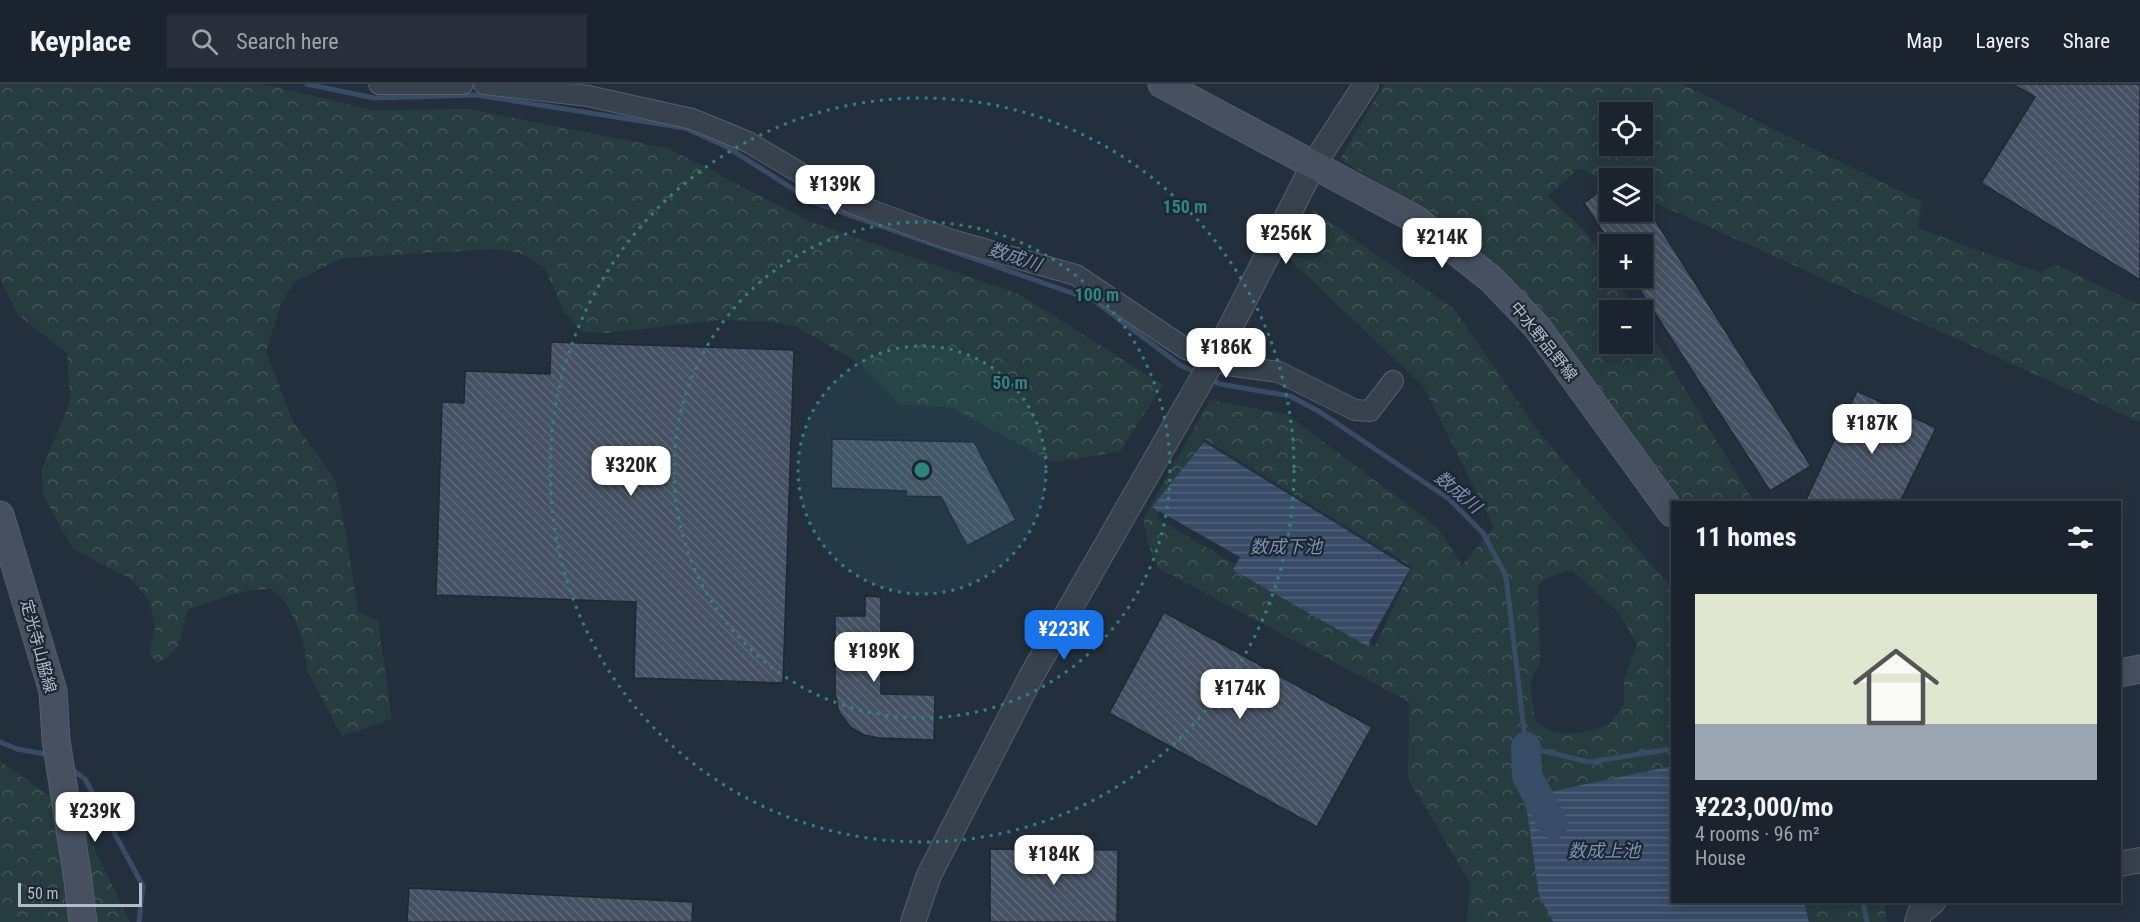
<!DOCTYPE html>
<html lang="en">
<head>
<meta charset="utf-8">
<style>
  body { margin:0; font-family:"Roboto Condensed","Noto Sans JP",sans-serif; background:#282f3a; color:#f1f3f6; height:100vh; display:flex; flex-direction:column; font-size:22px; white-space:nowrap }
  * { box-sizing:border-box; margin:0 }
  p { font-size:20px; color:#a0a4aa }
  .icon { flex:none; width:33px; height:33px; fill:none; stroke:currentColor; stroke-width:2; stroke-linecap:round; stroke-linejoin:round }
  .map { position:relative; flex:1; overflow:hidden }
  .panel { position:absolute; left:1671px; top:417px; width:450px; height:402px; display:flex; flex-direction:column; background:#1b232e; border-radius:0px; box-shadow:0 3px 15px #0003,0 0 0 2px #39404a }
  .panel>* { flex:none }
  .fabs { position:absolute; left:1599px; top:18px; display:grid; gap:12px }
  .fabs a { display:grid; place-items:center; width:54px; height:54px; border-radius:0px; background:#1b232e; box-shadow:0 3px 15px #0003,0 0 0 2px #39404a; font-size:30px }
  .scale { position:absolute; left:18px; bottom:15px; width:124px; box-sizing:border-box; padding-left:6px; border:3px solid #b4bcc9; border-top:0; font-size:16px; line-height:21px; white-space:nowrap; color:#b4bcc9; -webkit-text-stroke:4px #1d2633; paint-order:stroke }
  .price { position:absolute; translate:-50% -51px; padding:0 14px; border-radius:12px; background:#fff; color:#222; font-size:20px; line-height:39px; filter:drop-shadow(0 2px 3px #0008) }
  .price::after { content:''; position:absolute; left:50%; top:36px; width:18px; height:14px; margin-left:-9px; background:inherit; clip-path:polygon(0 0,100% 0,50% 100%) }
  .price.current { background:#1a73e8; color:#fff }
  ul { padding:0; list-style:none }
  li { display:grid; align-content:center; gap:12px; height:318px; padding:0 24px }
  li span { display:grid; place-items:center; height:186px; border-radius:0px; color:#555 }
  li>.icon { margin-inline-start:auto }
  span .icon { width:108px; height:108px; fill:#fffc; stroke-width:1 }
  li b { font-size:26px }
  h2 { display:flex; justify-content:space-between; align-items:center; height:72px; padding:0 24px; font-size:26px }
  header { display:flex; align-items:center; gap:36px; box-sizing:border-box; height:84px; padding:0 30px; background:#1b232e; border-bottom:2px solid #39404a }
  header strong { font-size:28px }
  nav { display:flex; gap:33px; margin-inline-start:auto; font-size:21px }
  .search { width:420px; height:54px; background:#282f3a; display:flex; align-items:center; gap:15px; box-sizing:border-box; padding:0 21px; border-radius:0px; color:#a0a4aa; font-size:22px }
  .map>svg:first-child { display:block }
  .forest { fill:url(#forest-crowns); fill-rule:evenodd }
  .water { fill:url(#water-rules) }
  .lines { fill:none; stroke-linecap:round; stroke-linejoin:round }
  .stream { stroke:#394c67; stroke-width:5 }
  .river { stroke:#394c67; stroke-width:30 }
  .building { fill:url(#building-back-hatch); stroke:#1f2835; stroke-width:1.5 }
  .minor-casing { stroke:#565f6c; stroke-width:22 }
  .tertiary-casing { stroke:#565f6c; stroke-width:26 }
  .secondary-casing { stroke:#565f6c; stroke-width:29 }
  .minor { stroke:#38414e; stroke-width:20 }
  .tertiary { stroke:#38414e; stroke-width:24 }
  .secondary { stroke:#465061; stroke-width:27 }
  .tertiary-bridge-casing { stroke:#565f6c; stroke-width:26; stroke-linecap:butt }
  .tertiary-bridge { stroke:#38414e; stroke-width:24 }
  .ring { fill:none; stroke:#308480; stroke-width:3; stroke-dasharray:3 6 }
  .labels { text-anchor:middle; stroke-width:4.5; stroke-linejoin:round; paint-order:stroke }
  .street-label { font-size:16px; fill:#b4bcc9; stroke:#1d2633 }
  .water-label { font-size:18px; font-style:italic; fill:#7c92b1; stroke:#1d2633 }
  .centre { fill:#308480; stroke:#1d2633; stroke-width:3 }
  .ring-label { font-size:18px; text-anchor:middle; font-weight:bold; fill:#308480; stroke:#1d2633; stroke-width:4.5; stroke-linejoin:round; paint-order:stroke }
</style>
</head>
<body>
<header>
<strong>Keyplace</strong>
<div class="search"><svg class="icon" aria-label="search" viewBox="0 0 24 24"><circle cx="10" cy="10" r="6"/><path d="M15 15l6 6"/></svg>Search here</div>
<nav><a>Map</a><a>Layers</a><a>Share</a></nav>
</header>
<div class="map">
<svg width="2140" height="838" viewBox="0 0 2140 838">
  <defs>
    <pattern id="forest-crowns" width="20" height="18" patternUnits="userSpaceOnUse" patternTransform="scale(1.5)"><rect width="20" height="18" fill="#263c3f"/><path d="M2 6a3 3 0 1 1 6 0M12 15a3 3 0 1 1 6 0" fill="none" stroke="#435659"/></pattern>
    <pattern id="water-rules" width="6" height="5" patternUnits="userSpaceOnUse" patternTransform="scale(1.5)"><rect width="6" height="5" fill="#394c67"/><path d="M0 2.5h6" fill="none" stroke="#53647b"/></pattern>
    <pattern id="building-back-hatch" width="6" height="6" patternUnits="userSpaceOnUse" patternTransform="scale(1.5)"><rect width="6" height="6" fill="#455162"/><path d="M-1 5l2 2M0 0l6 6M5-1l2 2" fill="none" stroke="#5d6877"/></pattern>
  </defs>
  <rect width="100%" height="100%" fill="#242f3e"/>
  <!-- forest -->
  <path class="forest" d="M0 0H263L371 26 469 25 670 65 808 137 1019 210 1163 301 1120 368 1052 378 952 324 900 320 862 281 797 243 769 237 720 236 607 249 582 248 564 227 544 183 522 170 497 165 342 174 294 198 281 219 266 268 293 337 335 396 346 448 358 528 378 537 392 635 342 652 307 587 304 561 295 536 281 513 271 505 245 507 188 525C181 548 183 569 157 579L149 569 155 543 149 517 132 496 73 465 43 411 42 385 70 318 67 269 17 230 0 194Z
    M1384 0H1682L1922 118 1918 144 2041 189 2055 180 2140 221V338L1643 113 1642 94H1610L1609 98 1579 84 1548 112C1568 132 1609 164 1610 194H1615L1636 226H1610V260H1642L1643 237 1754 418H1683L1535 221 1461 148 1340 75ZM1610 28H1642V62H1610Z
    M1313 126 1454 225 1539 348 1672 505V682L1526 713 1539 811 1553 838H1467L1470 799 1408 695 1409 618 1158 484 1148 460 1143 435 1210 316 1286 330 1436 442 1462 481 1494 443 1423 302 1286 172ZM1204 355 1412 483 1375 562 1156 434ZM1572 486 1620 530 1637 561 1624 596V621L1609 641C1580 649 1562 657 1535 637L1530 599 1540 577 1538 501 1549 493Z
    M0 677 79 733 130 838H0Z
    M1804 818H1884L1887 838H1809Z"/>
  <!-- water -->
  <path class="water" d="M1204 358 1410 485 1367 562 1233 486 1240 473 1152 423Z
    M1672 682V818H1804L1809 838H1553L1539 811 1525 713Z"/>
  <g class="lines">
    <!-- stream -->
    <path class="stream" d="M307 0 374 14 477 11 685 44 727 63 815 119 1095 217 1180 281 1198 289
      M1209 295 1220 300 1290 312 1320 328 1449 415 1483 449 1506 492 1526 663 1589 678 1672 665
      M0 658 17 665 51 671
      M71 685 85 695 143 802 139 838
      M1863 818 1867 838"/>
    <!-- river -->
    <path class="river" d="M1526 663 1527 692 1553 740"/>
  </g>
  <!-- building -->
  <path class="building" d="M2013 0H2140V196L1981 99 2035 13Z
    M1610 100V128H1650L1811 382 1770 407 1632 194H1642V160H1611L1584 119Z
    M551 258 794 266 783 599 634 594 636 518 436 511 442 318 464 319 465 287 550 290Z
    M1857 307 1936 344 1900 418H1805Z
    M832 355 974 358 1016 436 967 462 941 413 906 412V407L831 404Z
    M865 512 881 513V610L935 611 934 656 879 654 864 651 850 643 839 628 835 609V532H865Z
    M1164 528 1372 643 1317 743 1109 629Z
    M990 765 1118 766 1117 838H990Z
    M409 804 693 818 692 838H407Z"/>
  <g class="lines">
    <defs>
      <path id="minor" d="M379 0H463
        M484 0 588 12 692 35 748 58 849 118 949 155 1076 191 1186 265 1227 281 1279 288 1355 326 1370 327 1393 297"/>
      <path id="tertiary" d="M1221 262 1314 80 1366 0
        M2120 780 2140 776
        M913 838 929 791 1033 589 1195 307
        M1917 838 1920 829 1933 818"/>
      <path id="secondary" d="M1162 0 1415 135 1491 195 1537 243 1672 429
        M0 431 53 607 56 656 77 789 83 838
        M2120 589 2140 585"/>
    </defs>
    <!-- minor casing -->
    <use href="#minor" class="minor-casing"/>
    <!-- tertiary casing -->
    <use href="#tertiary" class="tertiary-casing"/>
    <!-- secondary casing -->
    <use href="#secondary" class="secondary-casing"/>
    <!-- minor -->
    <use href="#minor" class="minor"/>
    <!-- tertiary -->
    <use href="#tertiary" class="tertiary"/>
    <!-- secondary -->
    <use href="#secondary" class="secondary"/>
    <defs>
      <path id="tertiary-bridge" d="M1195 307 1221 262"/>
    </defs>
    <!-- tertiary-bridge casing -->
    <use href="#tertiary-bridge" class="tertiary-bridge-casing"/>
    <!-- tertiary-bridge -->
    <use href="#tertiary-bridge" class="tertiary-bridge"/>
  </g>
  <!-- distance rings -->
  <circle cx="922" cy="386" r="124" fill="#308480" fill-opacity=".12"/>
  <g class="ring">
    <circle cx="922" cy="386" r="124"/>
    <circle cx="922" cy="386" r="248"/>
    <circle cx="922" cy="386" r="372"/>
  </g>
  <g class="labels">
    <!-- street labels -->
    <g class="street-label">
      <text transform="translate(1544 257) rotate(51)" y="6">中水野品野線</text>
      <text transform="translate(39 562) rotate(75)" y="6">定光寺山脇線</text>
    </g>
    <!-- water labels -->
    <g class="water-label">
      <text transform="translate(1015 173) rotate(19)" y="6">数成川</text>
      <text transform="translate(1458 408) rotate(40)" y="6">数成川</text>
      <text x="1286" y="469">数成下池</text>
      <text x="1604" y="773">数成上池</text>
    </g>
  </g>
  <circle cx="922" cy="386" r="9" class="centre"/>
  <g class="ring-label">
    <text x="1185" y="129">150 m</text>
    <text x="1097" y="217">100 m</text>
    <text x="1010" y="305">50 m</text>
  </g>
</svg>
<div class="fabs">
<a><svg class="icon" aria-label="locate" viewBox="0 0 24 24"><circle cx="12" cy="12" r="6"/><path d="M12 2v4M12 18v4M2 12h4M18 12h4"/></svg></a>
<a><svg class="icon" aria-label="layers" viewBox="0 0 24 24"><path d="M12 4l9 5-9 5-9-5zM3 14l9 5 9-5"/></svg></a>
<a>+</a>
<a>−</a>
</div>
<div class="scale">50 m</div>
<b class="price" style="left:835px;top:132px">¥139K</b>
<b class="price" style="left:1286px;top:181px">¥256K</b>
<b class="price" style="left:1442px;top:185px">¥214K</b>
<b class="price" style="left:1226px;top:295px">¥186K</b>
<b class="price" style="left:1872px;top:371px">¥187K</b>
<b class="price" style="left:631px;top:413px">¥320K</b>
<b class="price current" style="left:1064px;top:577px">¥223K</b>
<b class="price" style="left:874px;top:599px">¥189K</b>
<b class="price" style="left:1240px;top:636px">¥174K</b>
<b class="price" style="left:95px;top:759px">¥239K</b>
<b class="price" style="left:1054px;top:802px">¥184K</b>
<section class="panel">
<h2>11 homes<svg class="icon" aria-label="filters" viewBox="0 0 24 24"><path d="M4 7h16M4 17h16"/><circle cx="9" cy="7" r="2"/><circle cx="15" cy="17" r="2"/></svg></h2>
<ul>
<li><span style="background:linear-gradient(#dfe7d0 70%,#9aa5b1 0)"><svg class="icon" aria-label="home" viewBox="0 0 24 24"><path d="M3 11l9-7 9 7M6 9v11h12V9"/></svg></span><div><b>¥223,000/mo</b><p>4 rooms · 96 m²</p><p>House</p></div></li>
</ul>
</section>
</div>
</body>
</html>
